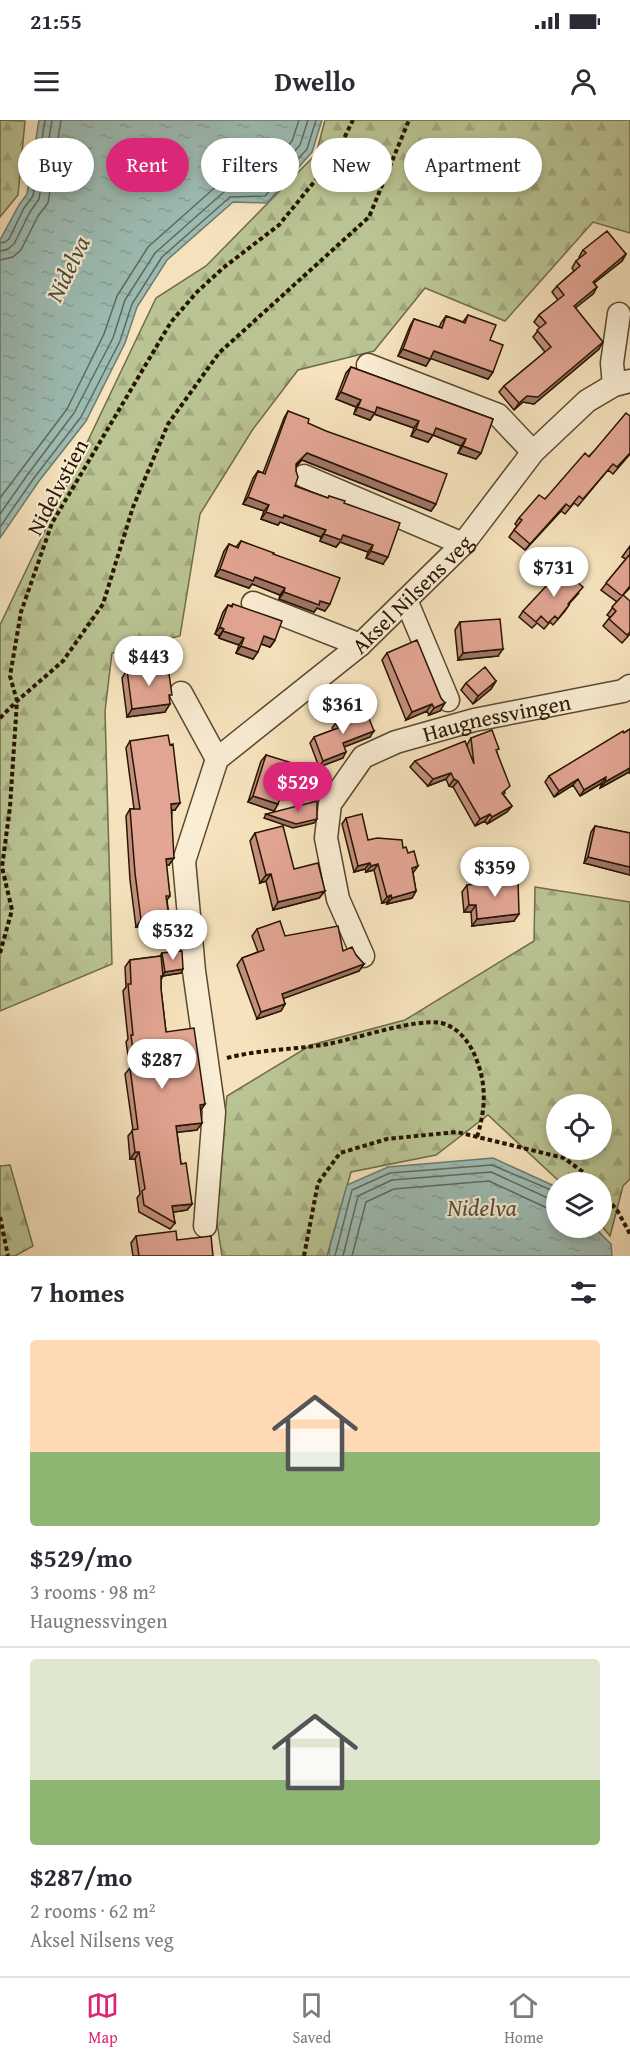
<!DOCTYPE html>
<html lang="en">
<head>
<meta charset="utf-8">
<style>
  body { margin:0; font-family:"Gentium Book Plus",serif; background:#f7f7f7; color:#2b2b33; height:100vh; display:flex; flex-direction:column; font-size:22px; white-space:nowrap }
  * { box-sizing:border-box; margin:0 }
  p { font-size:20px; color:#7c7c81 }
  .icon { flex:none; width:33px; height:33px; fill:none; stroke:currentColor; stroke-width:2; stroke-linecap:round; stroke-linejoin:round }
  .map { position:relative; height:1136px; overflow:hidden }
  .sheet { display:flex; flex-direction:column; background:#fff; flex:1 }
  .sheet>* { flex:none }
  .guide { position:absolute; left:18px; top:18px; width:594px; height:54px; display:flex; gap:12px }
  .controls { position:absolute; left:546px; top:974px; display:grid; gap:12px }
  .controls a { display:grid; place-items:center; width:66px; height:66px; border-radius:50%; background:#fff; box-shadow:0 3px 9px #0003; font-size:30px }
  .price { position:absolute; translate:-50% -51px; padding:0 14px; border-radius:21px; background:#fff; color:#222; font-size:20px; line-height:39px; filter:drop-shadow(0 2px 3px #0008) }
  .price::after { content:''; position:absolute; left:50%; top:36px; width:18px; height:14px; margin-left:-9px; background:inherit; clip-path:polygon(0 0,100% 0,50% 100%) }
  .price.current { background:#db2777; color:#fff }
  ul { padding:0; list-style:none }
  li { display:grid; align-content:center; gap:12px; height:318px; padding:0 30px }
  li+li { border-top:2px solid #e1e1e2 }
  li span { display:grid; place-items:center; height:186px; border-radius:6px; color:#555 }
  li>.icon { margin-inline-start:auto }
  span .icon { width:108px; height:108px; fill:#fffc; stroke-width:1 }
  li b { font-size:26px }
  h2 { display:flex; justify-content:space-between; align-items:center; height:72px; padding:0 30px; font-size:26px }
  .pill { padding:0 21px; border-radius:27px; background:#fff; box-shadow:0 3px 9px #0003; font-size:21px; line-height:54px }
  .pill.current { background:#db2777; color:#fff }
  .status { display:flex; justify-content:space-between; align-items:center; height:42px; padding:0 30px; background:#fff; direction:ltr }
  .status svg { height:16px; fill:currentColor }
  header { display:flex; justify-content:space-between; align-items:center; height:78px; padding:0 30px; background:#fff; font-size:27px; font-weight:700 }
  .tab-bar { display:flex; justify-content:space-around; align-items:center; height:84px; border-top:2px solid #e1e1e2; background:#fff; font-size:16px; color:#7c7c81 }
  .tab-bar a { display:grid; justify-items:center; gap:3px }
  .tab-bar .current { color:#db2777 }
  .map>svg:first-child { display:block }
  .forest { fill:url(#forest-firs); stroke:#706c4a; stroke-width:1.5; fill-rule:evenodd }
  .water { fill:url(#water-ripples); stroke:#6e7a6d; stroke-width:1.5 }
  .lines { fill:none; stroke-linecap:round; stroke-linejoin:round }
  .shore { stroke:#62695a; stroke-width:1.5 }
  .minor-casing { stroke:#5b482f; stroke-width:25 }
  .path { stroke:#271500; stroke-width:4; stroke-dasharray:4.5 3; stroke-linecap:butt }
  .minor { stroke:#f9edd4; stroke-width:22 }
  .wall { fill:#c38f7f; stroke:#271500; stroke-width:1.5 }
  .shaded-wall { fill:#9f7468; stroke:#271500; stroke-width:1.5 }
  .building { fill:#e3a694; stroke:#271500; stroke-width:1.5 }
  .labels { text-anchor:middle; stroke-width:4.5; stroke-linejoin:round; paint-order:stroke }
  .street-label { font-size:22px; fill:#271500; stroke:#f9edd4 }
  .water-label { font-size:24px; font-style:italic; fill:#50503f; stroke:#f9edd4 }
</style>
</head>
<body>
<div class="status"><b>21:55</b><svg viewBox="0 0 49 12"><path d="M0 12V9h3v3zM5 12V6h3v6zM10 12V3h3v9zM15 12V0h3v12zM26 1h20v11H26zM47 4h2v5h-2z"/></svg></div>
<header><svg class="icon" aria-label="menu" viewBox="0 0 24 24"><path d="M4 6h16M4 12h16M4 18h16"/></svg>Dwello<svg class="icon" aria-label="person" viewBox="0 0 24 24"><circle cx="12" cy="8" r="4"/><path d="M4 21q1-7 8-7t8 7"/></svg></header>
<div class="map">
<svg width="630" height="1136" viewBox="0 0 630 1136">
  <defs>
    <pattern id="forest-firs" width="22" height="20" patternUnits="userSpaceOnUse" patternTransform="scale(1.5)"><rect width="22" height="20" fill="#bac493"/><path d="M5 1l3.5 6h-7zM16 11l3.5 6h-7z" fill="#a0a87d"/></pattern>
    <pattern id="water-ripples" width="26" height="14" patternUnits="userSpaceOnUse" patternTransform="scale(1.5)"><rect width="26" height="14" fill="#9dbdb5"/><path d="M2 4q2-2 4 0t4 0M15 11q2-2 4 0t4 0" fill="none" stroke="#87a29a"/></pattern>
  </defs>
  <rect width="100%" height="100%" fill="#f6e3bd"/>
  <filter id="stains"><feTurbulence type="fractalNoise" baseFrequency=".00333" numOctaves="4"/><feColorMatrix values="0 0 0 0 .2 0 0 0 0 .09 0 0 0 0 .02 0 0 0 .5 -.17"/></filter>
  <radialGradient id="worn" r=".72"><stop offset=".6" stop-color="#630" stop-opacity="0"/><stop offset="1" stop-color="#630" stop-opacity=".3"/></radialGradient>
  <!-- forest -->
  <path class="forest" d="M0 0 25 1 18 75 0 97Z
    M325 0H630V113L593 102 505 201 425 168 374 231 298 250 253 309 200 394 180 516 112 533 105 591 112 844 0 891V505L156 178 206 146 316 34Z
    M535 767 630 782V1059L623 1066 610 1116 602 1106V1062H560L488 995 436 1035 351 1052 327 1136H222L214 1083 227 976 311 925 405 900 534 821ZM556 984H602V1029H556Z
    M10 1045 33 1126 15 1136H0V1046Z"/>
  <!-- water -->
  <path class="water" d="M39 0H322L312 32 267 83 233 82 167 140 137 187 125 223 86 301 39 361 0 418V120L19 85 27 74Z
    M493 1038 552 1065 556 1069V1107H594L611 1124 612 1136H329L330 1126 347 1065 388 1047Z"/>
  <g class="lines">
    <!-- shore -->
    <path class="shore" d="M0 123 5 122 9 119 24 88 33 76 45 0
      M0 131 8 129 14 124 30 92 39 79 52 0
      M0 140 13 137 21 130 38 96 48 83 61 0
      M0 378 67 289 104 214 117 176 148 127 220 63 231 59H258L292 21 299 0
      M0 394 28 354 74 293 113 218 125 180 155 133 225 71 232 68H261L300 25 308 0
      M0 407 34 358 81 297 120 221 132 184 162 137 230 77 265 76 307 29 316 0
      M335 1136 352 1070 390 1053 492 1045 556 1072
      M343 1136 358 1076 392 1060 491 1052 550 1079 556 1080
      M352 1136 366 1082 394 1069 489 1061 547 1088 556 1089"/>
    <defs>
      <g id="minor">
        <path d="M368 245 498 295 533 332"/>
        <path d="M614 265 612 243 619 194"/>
        <path d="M304 356 463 424"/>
        <path d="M406 480 448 580"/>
        <path d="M253 483 360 525"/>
        <path d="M181 573 217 639"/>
        <path id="s1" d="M363 836 338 779 326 718 330 684 363 637 396 622 474 600 623 571 630 566"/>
        <path id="s2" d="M205 1106 214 992 194 851 184 741 217 639 360 525 463 424 533 332 587 281 614 265 630 261"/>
      </g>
    </defs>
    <!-- minor casing -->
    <use href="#minor" class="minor-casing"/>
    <!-- path -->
    <path class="path" d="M0 598 17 581 63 541 103 484 133 387 168 304 219 233 369 97 409 0
      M0 833 12 790 2 747 10 687 17 581 10 556 21 492 52 403 171 202 197 172 223 148 279 105 336 35 353 0
      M227 938C261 929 294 930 328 924 355 919 416 898 441 903 459 907 471 924 477 941 487 967 485 991 477 1017
      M602 1073 617 1090 630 1114
      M0 1097 8 1136
      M304 1136 318 1063 340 1033 387 1019 457 1012 564 1038 583 1052 592 1062"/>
    <!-- minor -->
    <use href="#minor" class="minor"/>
  </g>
  <!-- wall -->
  <path class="wall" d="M583 130 626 134 622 141 594 163 597 167 593 174 575 188 599 229 534 284 523 282 514 290 499 272 504 266 545 232 533 217 540 208 534 202 539 195 558 180 552 172 557 166 574 151 572 148 576 141 580 138 579 137Z
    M468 195 490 220 493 252 488 259 431 238 426 246 398 236 410 206 414 199 439 208 441 203 446 196 463 202Z
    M351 247 493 299 481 333 476 339 458 333 461 326 433 315 428 322 411 316 414 308 374 294 370 300 354 294 356 287 336 279 346 253Z
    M288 291 436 384 431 391 302 340 296 347 295 366 328 378 329 376 344 383 383 444 366 438 368 432 340 422 336 427 320 421 321 417 280 402 278 405 261 399 264 391 243 384 253 358 258 351 263 353 284 298Z
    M630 296V334L613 354 608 350 578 386 574 383 565 394 561 391 525 430 509 417 517 406 515 404 519 398 545 379Z
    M241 421 273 434 325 491 317 488 314 492 279 479 280 475 252 464 249 468 215 456 224 431 229 424 236 427Z
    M630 426V468L623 475 630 514 622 523 603 506 610 497 607 495 617 482 601 470 626 439 622 437Z
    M578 474 568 485H569L565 491 553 505 550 502 544 509 537 503 532 508 519 497 523 491Z
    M233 484 275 520 270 527 261 524 253 539 236 533 239 525 219 518V516L215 514 223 492 228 485 231 486Z
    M460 502 498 536 458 540 455 510Z
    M387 533 440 591 429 595 427 591 406 600 382 540Z
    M127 550 170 578 165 592 127 597 122 558Z
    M496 561 491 569 473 584 461 570 466 563Z
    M336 603 370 617 344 627 343 638 319 647 310 623 314 617 333 610 332 608Z
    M630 609V654L629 652 600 668 602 663 580 676 573 665 554 677 545 662 549 656Z
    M471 618 497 632 505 673 503 674 512 686 507 692 487 704 485 701 475 706 453 667 449 666 446 659 428 666 410 647 415 641 467 627V625Z
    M130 621 175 690H172L169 745H166L170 776 167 780 169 797 164 804 136 807 130 760 126 696 130 689H134L126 628Z
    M266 635 278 684 274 691 248 682 261 641Z
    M346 698 368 720 403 728 413 753 416 771 412 778 387 784V782L382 783 374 750 366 752 365 749 354 752 342 704Z
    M595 706 630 713V755L584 743 591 712Z
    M255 713 294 749 325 771 319 778 273 790 266 761 260 763 250 721Z
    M475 762 514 801 472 806 471 792H464L462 772 467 765 473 764Z
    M257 809 343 831 356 835 364 844 359 851 283 878 285 884 281 891 257 899 237 845 242 838 258 832 252 816Z
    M162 833 181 853 163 856 161 860V869L166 912 205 984 200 991 197 1010 177 1012 181 1044 192 1084 187 1090 173 1092 175 1103 170 1109 139 1092 137 1078 140 1074 135 1039H130L128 1016 133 1010 125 954 130 948 126 922 128 919 123 871 126 867 125 847 130 840 160 836Z
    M136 1116 177 1120 213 1136H133L131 1123Z"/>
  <!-- shaded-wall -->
  <path class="shaded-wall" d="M626 134 622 141 588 168 593 162Z
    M597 167 593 174 569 193 574 186Z
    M603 222 599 229 534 284 523 282 514 290 519 283 527 276Z
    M403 229 430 239 426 246 398 236Z
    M434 231 493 252 488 259 429 238Z
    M341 272 361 280 356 287 336 279Z
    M358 287H377L419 301 414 308 374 294 370 300 354 294Z
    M436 308 466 319 461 326 433 315 428 322 411 316 416 309Z
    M463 326 481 333 476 339 458 333Z
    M307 333 436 384 431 391 302 340 291 351 296 344Z
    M248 377 269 385 264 391 243 384Z
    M566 384 561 391 525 430 530 424Z
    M266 392 284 395 326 410 321 417 280 402 278 405 261 399Z
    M324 414 343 415 373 425 368 432 340 422 336 427 320 421Z
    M371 431 388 437 383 444 366 438Z
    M220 449 255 457 285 468 280 475 252 464 249 468 215 456Z
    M284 472 320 481 330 484 325 491 317 488 314 492 279 479Z
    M220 507 224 509 219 516 215 514Z
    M223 511 244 518 239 525 219 518Z
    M264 516 275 520 270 527 259 523Z
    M241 526 258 532 253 539 236 533Z
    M503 529 498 536 458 540 463 533Z
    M496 561 491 569 473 584 478 576Z
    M445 583 440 591 429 595 434 588Z
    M170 584 165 592 127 597 132 589Z
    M432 584 427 591 406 600 412 592Z
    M374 611 370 617 339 629 343 623Z
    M346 632 343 638 319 647 323 641Z
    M630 648 629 652 600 668 605 662Z
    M451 653 446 659 428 666 433 659Z
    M606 657 602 663 580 676 584 670Z
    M454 659 458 661 453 667 449 666Z
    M578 659 573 665 554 677 559 671Z
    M253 676 278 684 274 691 248 682Z
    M180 683 175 690H166L171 684Z
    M512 686 507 692 487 704 492 697Z
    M266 694 317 699 314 703 293 708 264 698Z
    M490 694 485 701 475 706 480 699Z
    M588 737 630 747V755L584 743Z
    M174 738 169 745 161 746 166 739Z
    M370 743 365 749 354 752 358 746Z
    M378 744 374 750 366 752 371 746Z
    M418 746 413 753 407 754 412 748Z
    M271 754 266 761 260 763 266 755Z
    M325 771 319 778 273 790 278 782Z
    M416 771 412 778 387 784 392 778Z
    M391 775 387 782 382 783 387 777Z
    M469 785H476L471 792H464Z
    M519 794 514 801 472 806 477 799Z
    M169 797 164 804 136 807 141 800Z
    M364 844 359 851 277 881 282 874Z
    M183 849 181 853 162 856 165 852Z
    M285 884 281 891 257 899 261 892Z
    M205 984 200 991V985Z
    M202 1003 197 1010 171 1013 176 1006Z
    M135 1032H139L135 1039H130Z
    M192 1084 187 1090 168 1093 172 1086Z"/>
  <!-- building -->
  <path class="building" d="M607 111 626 134 593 162 597 167 574 186 603 222 538 277 527 276 519 283 504 266 551 227 537 210 546 203 539 195 564 175 557 166 580 146 576 141 586 133 583 130Z
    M468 195 496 205 490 220 503 225 493 252 434 231 430 239 403 229 414 199 442 208 446 196 465 203Z
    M351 247 493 299 481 333 463 326 466 319 436 308 433 315 416 309 419 301 377 287 375 293 358 287 361 280 341 272Z
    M288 291 309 299 308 303 326 311 447 354 436 384 307 333 296 344V351L298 357 295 366 328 378 329 376 345 381 344 383 400 403 388 437 371 431 373 425 343 415 341 420 324 414 326 410 284 395 283 398 266 392 269 385 248 377 258 351 265 354Z
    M626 293 630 296V333L617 347 613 344 583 379 579 376 570 387 566 384 530 424 514 410 522 400 519 398 539 375 545 379 585 333 589 337Z
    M241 421 274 433 273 434 340 458 330 484 320 481 319 485 284 472 285 468 255 457 253 461 220 449 229 424 238 428Z
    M630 434V466L622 476 606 463Z
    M562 449 583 467 568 484 569 485 558 499 555 496 548 503 541 496 536 502 523 491Z
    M623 475 630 481V512L627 515 609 499 616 491 612 487Z
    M233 484 282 501 275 520 264 516 258 532 241 526 244 518 223 511 224 509 220 507 228 485 232 487Z
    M500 499 503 529 463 533 460 502Z
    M417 520 441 578 445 583 434 588 432 584 412 592 387 533Z
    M165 545 166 554H169L172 575H169L170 584 132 589 127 550Z
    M485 547 496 561 478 576 466 563Z
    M366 591 374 611 343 623 346 632 323 641 314 617 338 608 336 603Z
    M630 609V648L605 662 606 657 584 670 578 659 559 671 549 656 623 611 624 613Z
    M492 610 499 629 496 630 510 666 502 673 512 686 492 697 490 694 480 699 458 661 454 659 451 653 433 659 415 641 465 621 474 644 471 618Z
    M168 615 170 625 173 624 180 683 171 684 174 738 166 739 170 776H166L169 797 141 800 135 753 130 689H140L130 621Z
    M266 635 292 643 278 684 253 676Z
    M317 681V699L296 704 266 694Z
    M362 694 368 720 377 718 402 720 403 728 406 727 408 733 414 731 418 746 412 748 416 771 392 778 391 775 387 777 378 744 371 746 370 743 358 746 346 698Z
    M283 706 294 749 318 743 325 771 278 782 271 754 266 755 255 713Z
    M595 706 630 713V747L588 737Z
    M518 759 519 794 477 799 476 785H469L467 765 475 764V762Z
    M280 801 285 816 338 806 343 831 352 827 356 835 364 844 282 874 285 884 261 892 242 838 264 830 257 809Z
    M182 831 183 849 165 852 162 833Z
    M161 836 163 856H161V869L166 912 194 908 205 984 200 985 202 1003 176 1006 181 1044 186 1043 192 1084 172 1086 175 1103 144 1085 142 1071 145 1069 139 1032H135L132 1010 138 1009 130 948 135 947 131 915H133L128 864H131L130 840Z
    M176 1111 177 1120 211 1116 213 1136H139L136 1116Z"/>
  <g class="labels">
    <!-- street labels -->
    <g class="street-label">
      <text transform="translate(57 367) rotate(-62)" y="8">Nidelvstien</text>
      <text dy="8" stroke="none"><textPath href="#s2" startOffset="730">Aksel Nilsens veg</textPath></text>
      <text dy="8" stroke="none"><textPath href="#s1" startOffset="356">Haugnessvingen</textPath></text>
    </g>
    <!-- water labels -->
    <g class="water-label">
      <text transform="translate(68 149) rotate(-64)" y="8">Nidelva</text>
      <text x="482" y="1096">Nidelva</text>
    </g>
  </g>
  <rect width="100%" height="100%" filter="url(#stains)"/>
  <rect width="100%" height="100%" fill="url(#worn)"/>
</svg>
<div class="controls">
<a><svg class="icon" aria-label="locate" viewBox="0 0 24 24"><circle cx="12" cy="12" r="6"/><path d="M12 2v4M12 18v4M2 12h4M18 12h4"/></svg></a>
<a><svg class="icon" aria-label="layers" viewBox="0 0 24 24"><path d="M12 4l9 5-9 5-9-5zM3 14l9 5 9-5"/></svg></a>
</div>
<b class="price" style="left:554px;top:478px">$731</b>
<b class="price" style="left:149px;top:567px">$443</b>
<b class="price" style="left:343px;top:615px">$361</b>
<b class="price current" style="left:298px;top:693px">$529</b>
<b class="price" style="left:495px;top:778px">$359</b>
<b class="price" style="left:173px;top:841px">$532</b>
<b class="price" style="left:162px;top:970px">$287</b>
<div class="guide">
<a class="pill">Buy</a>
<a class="pill current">Rent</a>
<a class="pill">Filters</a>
<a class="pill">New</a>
<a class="pill">Apartment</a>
</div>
</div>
<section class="sheet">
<h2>7 homes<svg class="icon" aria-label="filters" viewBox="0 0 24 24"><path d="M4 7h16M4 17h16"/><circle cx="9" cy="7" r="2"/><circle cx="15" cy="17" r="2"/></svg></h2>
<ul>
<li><span style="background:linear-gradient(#ffd9b3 60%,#8fb573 0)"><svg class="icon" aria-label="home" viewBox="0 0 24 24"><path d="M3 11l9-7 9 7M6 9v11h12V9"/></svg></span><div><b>$529/mo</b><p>3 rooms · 98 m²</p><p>Haugnessvingen</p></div></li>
<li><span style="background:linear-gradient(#dfe7d0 65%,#8fb573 0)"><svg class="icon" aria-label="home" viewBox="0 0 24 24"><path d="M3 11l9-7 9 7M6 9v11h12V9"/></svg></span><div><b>$287/mo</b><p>2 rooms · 62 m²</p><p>Aksel Nilsens veg</p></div></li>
</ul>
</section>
<nav class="tab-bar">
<a class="current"><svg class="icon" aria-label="map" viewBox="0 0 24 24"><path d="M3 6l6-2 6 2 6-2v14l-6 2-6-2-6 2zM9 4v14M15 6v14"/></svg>Map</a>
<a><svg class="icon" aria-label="saved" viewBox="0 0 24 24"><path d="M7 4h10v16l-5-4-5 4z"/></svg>Saved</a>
<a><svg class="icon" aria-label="home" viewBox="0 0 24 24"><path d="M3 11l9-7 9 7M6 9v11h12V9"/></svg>Home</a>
</nav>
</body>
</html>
